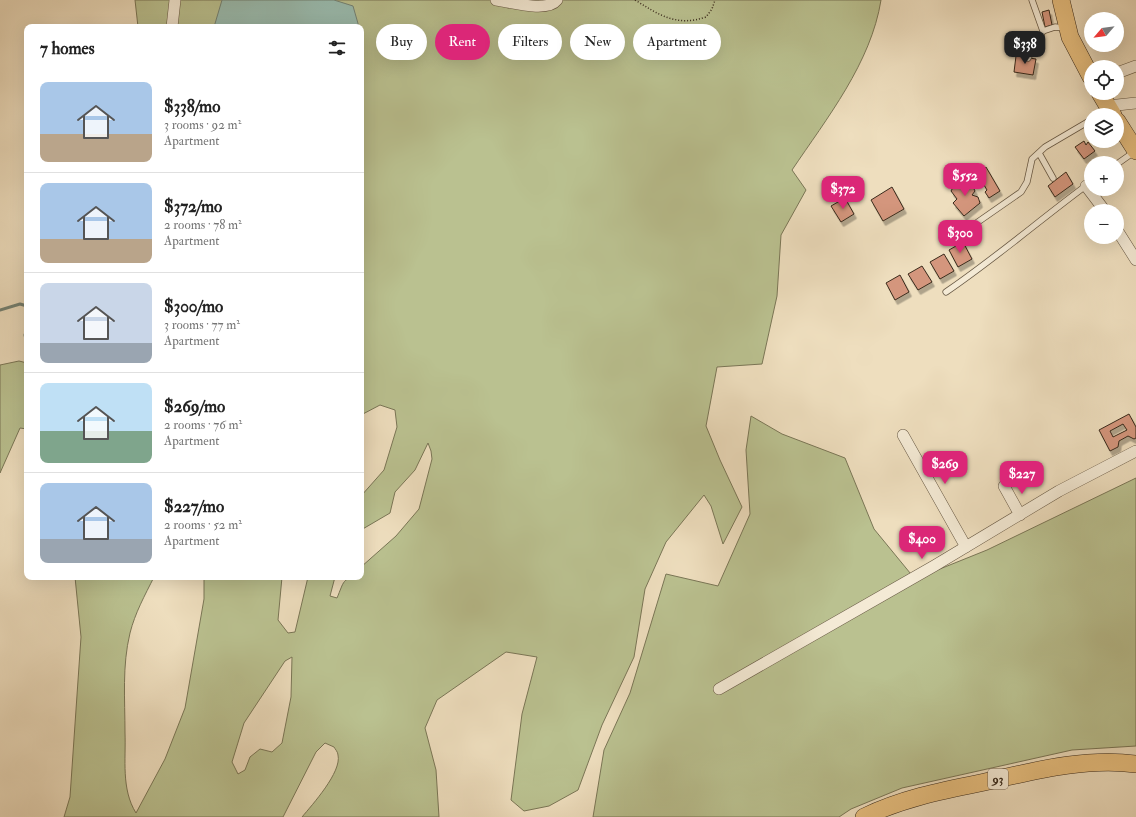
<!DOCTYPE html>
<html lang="en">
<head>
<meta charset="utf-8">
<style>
  body { margin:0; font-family:"IM FELL Double Pica",serif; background:#f6f6f6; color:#222; height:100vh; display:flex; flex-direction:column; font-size:15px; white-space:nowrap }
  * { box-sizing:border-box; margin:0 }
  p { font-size:13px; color:#767676 }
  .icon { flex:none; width:22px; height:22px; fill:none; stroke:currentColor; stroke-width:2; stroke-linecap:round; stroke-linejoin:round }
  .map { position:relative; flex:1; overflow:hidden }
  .side { position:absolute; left:24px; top:24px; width:340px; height:556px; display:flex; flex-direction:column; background:#fff; border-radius:8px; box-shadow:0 4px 16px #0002 }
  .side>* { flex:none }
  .top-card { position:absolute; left:376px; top:24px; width:380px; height:36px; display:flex; gap:8px }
  .needle { width:26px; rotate:242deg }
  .fabs { position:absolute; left:1084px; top:12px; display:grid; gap:8px }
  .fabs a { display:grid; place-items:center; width:40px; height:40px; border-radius:50%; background:#fff; box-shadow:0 4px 16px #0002; font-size:20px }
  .price { position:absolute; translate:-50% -34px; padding:0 9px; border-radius:8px; background:#db2777; color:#fff; font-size:13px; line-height:26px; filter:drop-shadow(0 1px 2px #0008) }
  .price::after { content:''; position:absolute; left:50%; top:24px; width:12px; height:9px; margin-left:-6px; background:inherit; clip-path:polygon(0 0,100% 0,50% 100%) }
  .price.on { background:#222; color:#fff }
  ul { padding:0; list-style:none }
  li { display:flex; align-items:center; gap:12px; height:100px; padding:0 16px }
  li+li { border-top:1px solid #e0e0e0 }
  li span { display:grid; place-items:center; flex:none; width:112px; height:80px; border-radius:8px; color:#555 }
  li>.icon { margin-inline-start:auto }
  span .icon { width:48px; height:48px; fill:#fffc; stroke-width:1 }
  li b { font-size:17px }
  h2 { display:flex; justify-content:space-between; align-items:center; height:48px; padding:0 16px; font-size:17px }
  .chip { padding:0 14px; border-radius:18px; background:#fff; box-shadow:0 4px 16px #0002; font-size:14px; line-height:36px }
  .chip.on { background:#db2777; color:#fff }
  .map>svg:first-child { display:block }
  .green { fill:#bac190; stroke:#7a7656; fill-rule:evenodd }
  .water { fill:#99bcb0; stroke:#738275 }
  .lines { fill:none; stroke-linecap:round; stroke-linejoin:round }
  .stream { stroke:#738275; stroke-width:3 }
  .building { fill:#d4967d; stroke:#3a2b1c; fill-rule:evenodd; filter:url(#shadow) }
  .service-casing { stroke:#675844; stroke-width:7 }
  .minor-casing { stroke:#675844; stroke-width:12 }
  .primary-casing { stroke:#3a2b1c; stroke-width:18 }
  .path { stroke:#3a2b1c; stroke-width:1.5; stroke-dasharray:1 2; stroke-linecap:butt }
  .service { stroke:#f4ead5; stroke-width:5.5 }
  .minor { stroke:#f4ead5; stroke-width:11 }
  .primary { stroke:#e7bf7f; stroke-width:17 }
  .labels { text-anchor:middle; stroke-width:3.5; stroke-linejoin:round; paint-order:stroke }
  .shield { fill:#f4ead5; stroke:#726454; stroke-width:1 }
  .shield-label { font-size:12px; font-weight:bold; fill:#3a2b1c }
</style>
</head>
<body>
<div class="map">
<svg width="1136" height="817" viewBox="0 0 1136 817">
  <defs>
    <filter id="shadow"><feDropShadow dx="2.5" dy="4.5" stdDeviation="0" flood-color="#0004"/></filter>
  </defs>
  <rect width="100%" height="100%" fill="#eedebe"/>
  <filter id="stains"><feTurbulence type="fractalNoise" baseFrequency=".005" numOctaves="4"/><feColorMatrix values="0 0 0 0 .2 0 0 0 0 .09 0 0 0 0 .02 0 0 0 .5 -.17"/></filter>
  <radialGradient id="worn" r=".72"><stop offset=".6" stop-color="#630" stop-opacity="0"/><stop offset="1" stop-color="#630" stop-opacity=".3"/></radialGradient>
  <!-- green -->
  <path class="green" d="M135 0H881C871 63 827 118 792 170L806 190 781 235 777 296 762 364 717 367 706 426 720 460 742 507 723 544 711 506 704 495 666 542 645 589 634 657 602 725 578 790 549 806 524 811 511 800 522 714 537 657 506 652 437 700 425 728 436 770 439 817H302C312 805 342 772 338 755 338 752 335 749 334 747L325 743 316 752 283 817H64L70 797 81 637 75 577H154C145 595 135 613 130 633 122 666 125 699 125 733 126 759 121 789 136 813L165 759 185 708 204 599V577H282L278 620 288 633 295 632 308 577H335L330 596 337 598C344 582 342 577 361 577V567L396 536 419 509 432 459 431 451 428 443 415 470 395 492 390 513 361 530V496L384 470 397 427 395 410 380 405 361 415V27H138ZM292 657 291 697 282 743 272 752 260 749 250 757 245 770 238 774 232 762 244 723 285 661Z
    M19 361 27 363V429L20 428 0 473V365Z
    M751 416 782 434 845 458 874 529 915 579 987 550 1136 478V746L1072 750 902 788 851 809 839 817H593L604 750 630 693 666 574 718 586 750 514 746 450Z"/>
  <!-- water -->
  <path class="water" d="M222 0H334L353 6 359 27H214Z"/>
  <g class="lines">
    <!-- stream -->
    <path class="stream" d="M0 310 20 304 27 306
      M27 329 25 335 27 344"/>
  </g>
  <!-- building -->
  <path class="building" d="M1049 10 1052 25 1045 27 1042 12Z
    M1016 56 1036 59 1033 75 1014 72Z
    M1084 141 1086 145 1088 142 1095 151 1084 159 1075 147Z
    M986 167 1000 191 989 198 985 192 987 190 977 173Z
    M1066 172 1073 184 1055 197 1048 186Z
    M964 178 970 188 973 187 975 191 972 195 978 197 980 203 964 216 953 203 957 199 951 191 955 184Z
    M892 187 904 209 883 221 871 200Z
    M845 198 854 214 841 222 831 206Z
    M963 242 972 259 958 267 949 250Z
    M944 254 954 271 940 279 930 262Z
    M922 266 932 282 918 290 908 274Z
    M900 275 909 292 895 300 886 283Z
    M1129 414 1136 427V438L1134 439 1128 436 1119 441 1118 447 1110 451 1099 430ZM1123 424 1127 430 1113 437 1110 431Z"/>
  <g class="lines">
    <defs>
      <path id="service" d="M1032 0 1043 31
        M1028 58 1043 31 1055 27 1065 28
        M1039 153 1053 178
        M1117 164 1134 152
        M975 224 1021 192 1027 182 1032 159 1045 147 1091 120
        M946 292C996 258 1042 218 1091 182"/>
      <path id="minor" d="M496 0C511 2 547 13 557 0
        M172 27 175 0
        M1117 73 1136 66
        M1108 106 1136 103
        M1086 186 1105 211
        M1117 230 1136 260
        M903 435 966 547
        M1004 486 1020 515
        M719 689 934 566 1059 491 1136 451"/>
      <path id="primary" d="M1061 0 1070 37 1091 77
        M1100 93 1113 115
        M1117 121 1136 151
        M864 817C901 799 940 791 980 783 1030 772 1084 757 1136 764"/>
    </defs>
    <!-- service casing -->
    <use href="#service" class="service-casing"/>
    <!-- minor casing -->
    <use href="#minor" class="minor-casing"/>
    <!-- primary casing -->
    <use href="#primary" class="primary-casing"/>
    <!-- path -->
    <path class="path" d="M635 0C659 15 677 27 706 17L712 9 715 0"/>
    <!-- service -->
    <use href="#service" class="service"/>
    <!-- minor -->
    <use href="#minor" class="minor"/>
    <!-- primary -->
    <use href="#primary" class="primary"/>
  </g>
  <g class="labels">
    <!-- shield labels -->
    <rect class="shield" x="988" y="769" width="20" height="20" rx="3"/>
    <g class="shield-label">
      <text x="998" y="783">93</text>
    </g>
  </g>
  <rect width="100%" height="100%" filter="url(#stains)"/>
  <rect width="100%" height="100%" fill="url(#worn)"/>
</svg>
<div class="fabs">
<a><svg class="needle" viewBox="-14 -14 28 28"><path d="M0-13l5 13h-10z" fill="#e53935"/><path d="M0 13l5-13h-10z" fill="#767676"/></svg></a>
<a><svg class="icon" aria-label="locate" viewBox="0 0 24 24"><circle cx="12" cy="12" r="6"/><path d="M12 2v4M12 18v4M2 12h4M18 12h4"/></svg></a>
<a><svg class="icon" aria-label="layers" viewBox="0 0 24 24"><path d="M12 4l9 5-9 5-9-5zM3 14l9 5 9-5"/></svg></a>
<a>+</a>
<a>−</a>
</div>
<b class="price on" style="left:1025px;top:65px">$338</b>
<b class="price" style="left:965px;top:197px">$552</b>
<b class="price" style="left:843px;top:210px">$372</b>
<b class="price" style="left:960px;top:254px">$300</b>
<b class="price" style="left:945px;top:485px">$269</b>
<b class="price" style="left:1022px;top:495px">$227</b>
<b class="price" style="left:922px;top:560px">$400</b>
<div class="top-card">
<a class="chip">Buy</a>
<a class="chip on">Rent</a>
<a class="chip">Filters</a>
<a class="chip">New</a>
<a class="chip">Apartment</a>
</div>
<section class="side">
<h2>7 homes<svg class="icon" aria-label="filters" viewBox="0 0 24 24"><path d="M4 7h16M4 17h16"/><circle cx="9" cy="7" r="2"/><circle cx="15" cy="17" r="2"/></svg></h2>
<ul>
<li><span style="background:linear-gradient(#a9c7e8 65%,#b9a48a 0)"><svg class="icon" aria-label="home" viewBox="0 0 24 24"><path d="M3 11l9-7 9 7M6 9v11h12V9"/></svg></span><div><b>$338/mo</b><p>3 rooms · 92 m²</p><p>Apartment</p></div></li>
<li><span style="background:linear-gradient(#a9c7e8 70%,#b9a48a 0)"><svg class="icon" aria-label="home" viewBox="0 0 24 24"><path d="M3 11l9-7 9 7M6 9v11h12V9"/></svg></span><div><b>$372/mo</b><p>2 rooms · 78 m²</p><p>Apartment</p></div></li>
<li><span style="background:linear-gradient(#c9d6e8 75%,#9aa5b1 0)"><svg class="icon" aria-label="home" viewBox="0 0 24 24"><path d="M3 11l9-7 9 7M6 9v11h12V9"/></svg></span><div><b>$300/mo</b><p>3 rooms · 77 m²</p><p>Apartment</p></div></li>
<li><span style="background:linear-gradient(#bfe0f5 60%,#7fa58c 0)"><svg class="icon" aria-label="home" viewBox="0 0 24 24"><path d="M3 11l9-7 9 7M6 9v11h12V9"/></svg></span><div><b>$269/mo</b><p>2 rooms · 76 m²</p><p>Apartment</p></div></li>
<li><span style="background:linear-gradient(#a9c7e8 70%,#9aa5b1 0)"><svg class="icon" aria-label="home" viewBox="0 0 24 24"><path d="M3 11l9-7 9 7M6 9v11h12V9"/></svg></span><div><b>$227/mo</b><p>2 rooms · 52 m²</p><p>Apartment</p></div></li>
</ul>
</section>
</div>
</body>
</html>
